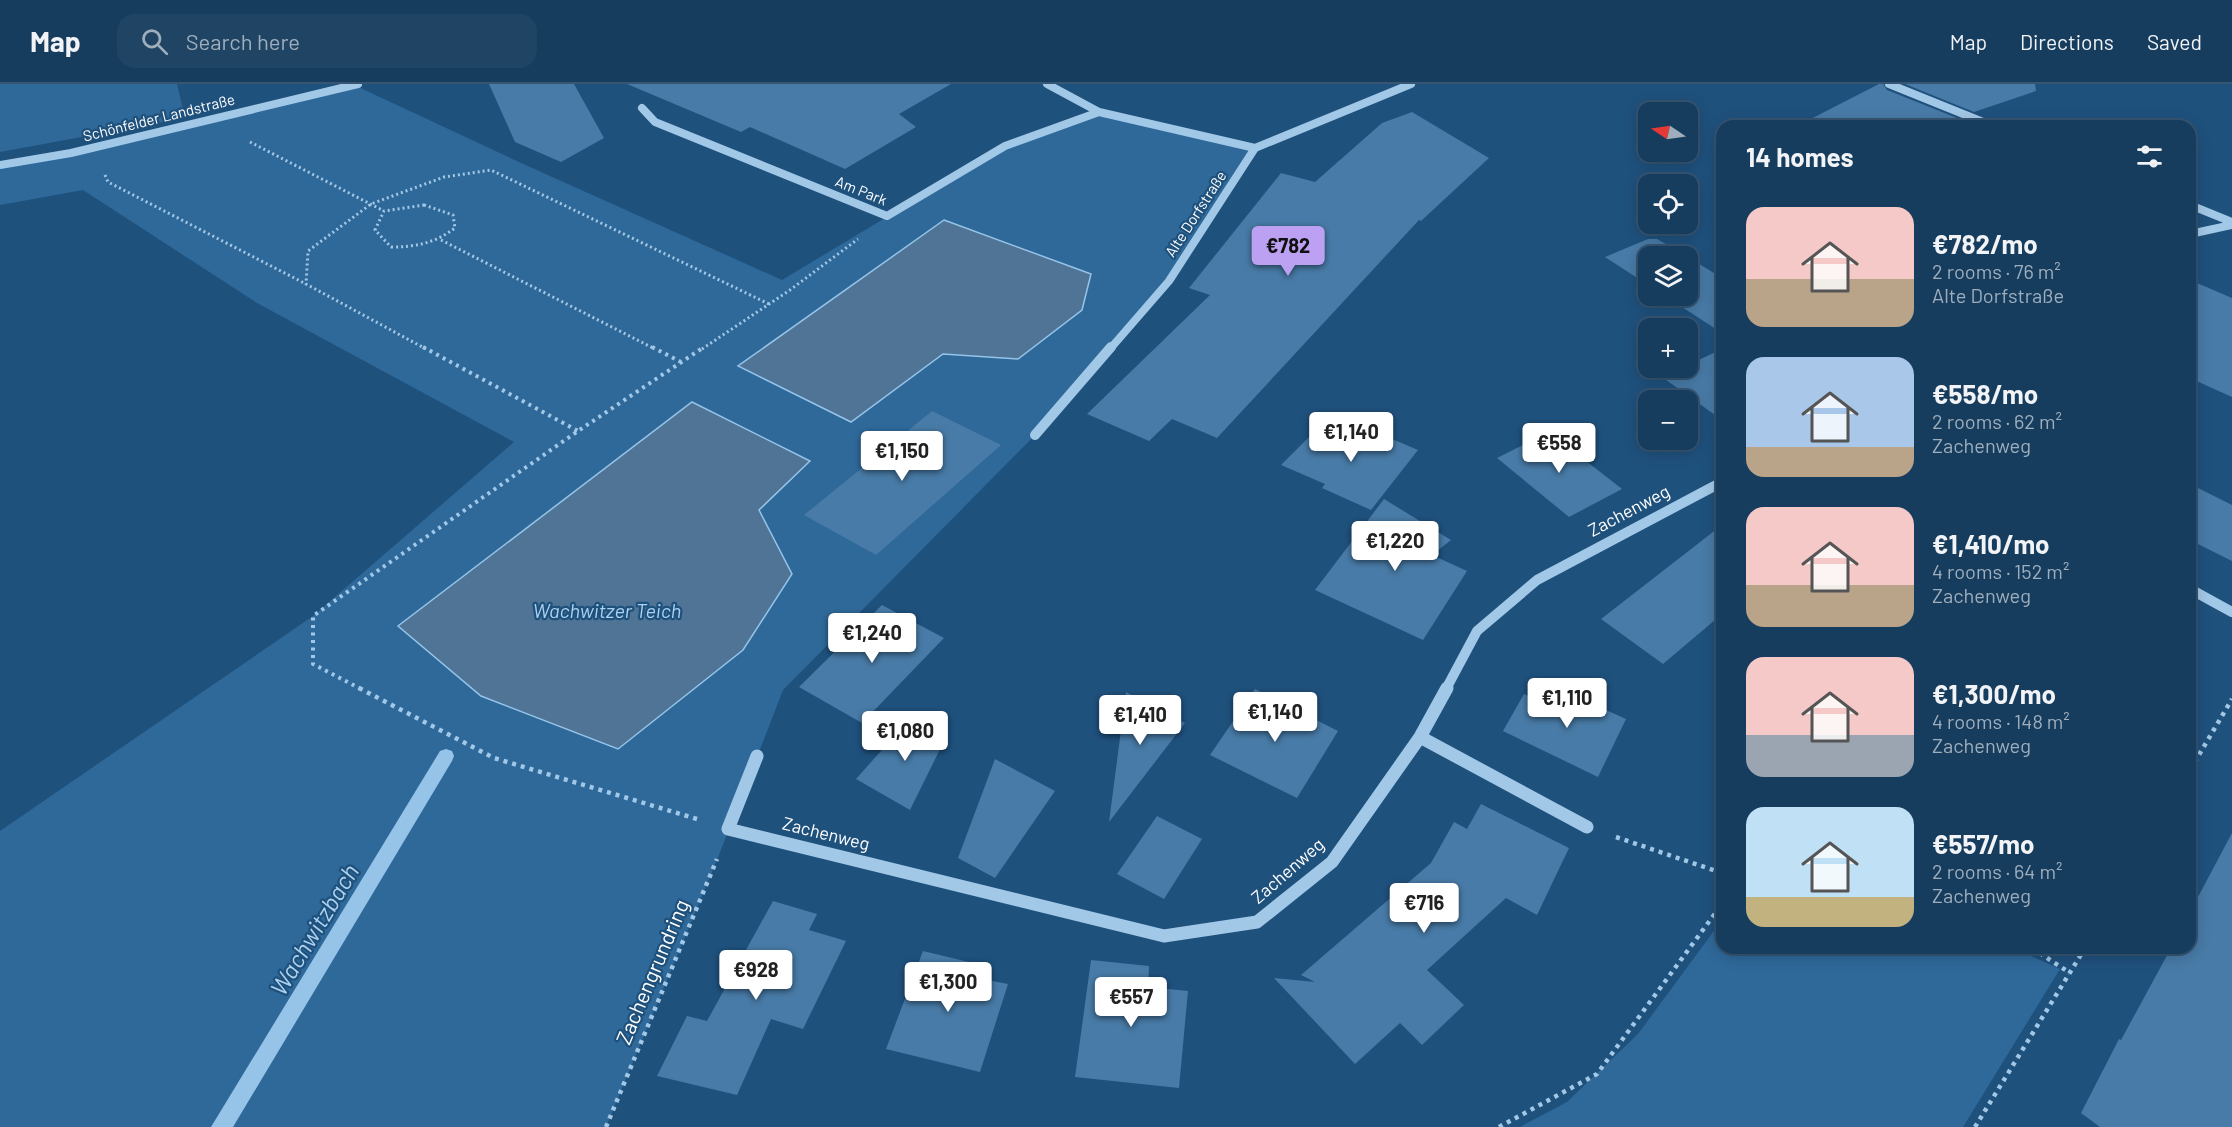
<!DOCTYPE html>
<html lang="en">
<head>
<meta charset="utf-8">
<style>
  body { margin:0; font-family:Barlow,sans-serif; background:#204464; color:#f1f3f6; height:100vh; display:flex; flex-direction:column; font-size:22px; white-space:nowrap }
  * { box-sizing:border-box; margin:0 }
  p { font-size:20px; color:#9eaebc }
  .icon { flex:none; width:33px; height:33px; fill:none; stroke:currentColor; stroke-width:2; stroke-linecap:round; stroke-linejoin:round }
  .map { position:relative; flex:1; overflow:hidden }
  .details { position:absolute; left:1716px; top:36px; width:480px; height:834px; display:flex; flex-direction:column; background:#173d5e; border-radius:18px; box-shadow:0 3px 15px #0003,0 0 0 2px #365673 }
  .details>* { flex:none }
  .needle { width:39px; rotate:283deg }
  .controls { position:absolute; left:1638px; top:18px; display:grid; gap:12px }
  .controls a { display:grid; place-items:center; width:60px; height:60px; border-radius:12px; background:#173d5e; box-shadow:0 3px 15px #0003,0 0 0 2px #365673; font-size:30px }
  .price { position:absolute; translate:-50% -51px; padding:0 14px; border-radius:6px; background:#fff; color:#222; font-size:20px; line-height:39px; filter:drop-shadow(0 2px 3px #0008) }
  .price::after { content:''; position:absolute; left:50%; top:36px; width:18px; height:14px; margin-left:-9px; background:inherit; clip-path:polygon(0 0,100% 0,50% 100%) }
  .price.on { background:#bca0f2; color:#111 }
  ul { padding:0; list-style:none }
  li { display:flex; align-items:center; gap:18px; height:150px; padding:0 30px }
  li span { display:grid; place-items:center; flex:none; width:168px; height:120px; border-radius:18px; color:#555 }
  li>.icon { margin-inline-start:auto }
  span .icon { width:72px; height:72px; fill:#fffc; stroke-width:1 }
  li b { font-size:26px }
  h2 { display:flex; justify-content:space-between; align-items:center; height:72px; padding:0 30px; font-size:26px }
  header { display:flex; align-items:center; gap:36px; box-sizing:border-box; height:84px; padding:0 30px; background:#173d5e; border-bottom:2px solid #365673 }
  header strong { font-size:28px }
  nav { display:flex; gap:33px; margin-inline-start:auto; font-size:21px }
  .search { width:420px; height:54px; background:#204464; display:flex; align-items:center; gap:15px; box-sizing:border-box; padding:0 21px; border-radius:18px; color:#9eaebc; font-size:22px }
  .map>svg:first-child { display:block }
  .green { fill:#2f699a; fill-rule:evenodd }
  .water { fill:#4f7495; stroke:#96c4e9; stroke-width:1.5 }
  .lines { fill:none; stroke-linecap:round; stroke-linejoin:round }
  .stream { fill:#96c4e9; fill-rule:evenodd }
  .building { fill:#487ba7 }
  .path-far2 { stroke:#a2c8e7; stroke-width:3; stroke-dasharray:2 3; stroke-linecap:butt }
  .path-far1 { stroke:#a2c8e7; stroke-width:4; stroke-dasharray:3 4.5; stroke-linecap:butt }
  .path { stroke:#a2c8e7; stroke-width:4.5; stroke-dasharray:4 5; stroke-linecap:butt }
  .minor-far2 { stroke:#a2c8e7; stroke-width:8 }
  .minor-far1 { stroke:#a2c8e7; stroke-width:10 }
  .minor { stroke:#a2c8e7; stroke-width:13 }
  .labels { text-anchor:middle; stroke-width:4.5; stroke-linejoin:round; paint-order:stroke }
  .far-street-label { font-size:15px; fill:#fff; stroke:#1f517d }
  .street-label { font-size:18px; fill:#fff; stroke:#1f517d }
  .water-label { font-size:20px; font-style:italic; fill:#add2ef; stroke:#1f517d }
  .near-street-label { font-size:21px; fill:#fff; stroke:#1f517d }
  .near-water-label { font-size:24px; font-style:italic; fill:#add2ef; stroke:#1f517d }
</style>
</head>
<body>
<header>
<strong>Map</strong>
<div class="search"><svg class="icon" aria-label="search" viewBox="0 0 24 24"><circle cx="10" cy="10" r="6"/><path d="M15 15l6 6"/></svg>Search here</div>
<nav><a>Map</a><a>Directions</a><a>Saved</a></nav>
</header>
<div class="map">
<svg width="2232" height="1043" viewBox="0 0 2232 1043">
  <rect width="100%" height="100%" fill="#1f517d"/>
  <!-- green -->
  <path class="green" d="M0 0H177L185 34 0 68Z
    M354 1 521 79 782 196 1005 62 1099 28 1255 64 1169 197 1049 337 783 606 719 771 606 1043H0V747L313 532 514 358 257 219 83 106 0 121V81L71 69ZM1082 226 1018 275 943 270ZM692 318 809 377 759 426Z
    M1722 836V864H2013L2060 885 1963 1043H1520L1567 1018 1638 950Z"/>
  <!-- water -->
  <path class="water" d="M944 136 1091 190 1082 226 1018 275 943 270 851 338 738 282Z
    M692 318 810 377 759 426 792 490 743 566 618 665 481 612 398 542Z"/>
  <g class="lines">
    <!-- stream -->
    <path class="stream" d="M446 665 452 667 454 672 452 677 233 1043H211L440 667Z"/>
  </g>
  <!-- building -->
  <path class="building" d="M489 0H574L604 54 561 78 515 58Z
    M627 0H951L899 30 916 43 845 85 750 43 741 48Z
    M1879 0H1883L1887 6 1957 34 1932 42H1797Z
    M1905 0H2035L2036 7 1974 28Z
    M1412 28 1489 74 1421 137 1419 136 1217 354 1172 335 1149 357 1087 330 1210 211 1189 204 1281 89 1315 98 1382 39Z
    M1648 155H1657L1687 172H1648V201L1605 173Z
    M1688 173 1722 194V249L1665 212H1688Z
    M2190 196 2232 214V313L2190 294Z
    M1722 265V336L1662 293 1688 284V281Z
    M932 327 1001 361 876 471 804 431Z
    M1323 339 1363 355 1371 346 1418 366 1371 426 1322 404 1325 400 1281 381Z
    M1549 348 1622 405 1569 433 1497 374Z
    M2190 400 2232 421V477L2190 456Z
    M1384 415 1451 456 1432 471 1467 487 1423 556 1315 506Z
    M1722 441V530L1663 580 1601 535Z
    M882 521 944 554 862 639 799 603Z
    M1552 602 1626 635 1598 693 1503 647 1524 610 1543 618Z
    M1255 605 1338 647 1297 714 1210 671Z
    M1126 608 1185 639 1109 738Z
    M913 631 948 649 910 726 856 695Z
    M995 675 1055 707 995 794 958 774Z
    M1481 720 1569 764 1537 831 1506 814 1427 886 1464 921 1422 961 1400 939 1355 980 1274 894 1315 898 1301 891 1431 779 1454 738 1467 745Z
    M1157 732 1202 755 1164 815 1117 790Z
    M2232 749V1043H2100L2081 1029 2119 955 2121 956 2171 864H2190V828Z
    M773 817 817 830 809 846 846 857 803 945 771 935 737 1011 657 992 687 932 707 937Z
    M923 867 981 881 977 894 1008 900 980 988 886 965Z
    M1091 876 1149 882 1148 903 1188 907 1179 1004 1075 993Z"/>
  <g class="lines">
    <!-- path-far2 -->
    <path class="path-far2" d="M250 58 384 127
      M105 91 108 98 306 200
      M424 121 453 131 455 144C435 159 416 163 391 163L375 146 384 127Z
      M441 156 655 265
      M426 265 306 200 308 167 371 120 444 93 491 86 769 220
      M702 265 790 206 858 155"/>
    <!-- path-far1 -->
    <path class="path-far1" d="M423 263 578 347
      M652 263 681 278
      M361 605 313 580V532L578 347 704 263"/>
    <!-- path -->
    <path class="path" d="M359 604 494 674 697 735
      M2190 686 2232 615
      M1616 753 1722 789
      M2032 864 2070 889
      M606 1043 717 775
      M1499 1043 1597 990 1722 820
      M1975 1043 2085 864"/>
    <!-- minor-far2 -->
    <path class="minor-far2" d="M1047 0 1099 28
      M1889 0 1993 42
      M642 24 655 38 887 132 1005 62 1099 28 1255 64
      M0 81 71 69 358 0
      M2190 121 2232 138
      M2190 150 2232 141
      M1110 265 1169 197 1255 64 1411 0"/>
    <!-- minor-far1 -->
    <path class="minor-far1" d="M1035 351 1111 263
      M2190 505 2232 528
      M1446 605 1477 547 1537 496 1722 398"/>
    <!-- minor -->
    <path class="minor" d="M1420 653 1587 743
      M757 672 728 745 1164 852 1257 838 1332 778 1420 653 1447 604"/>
  </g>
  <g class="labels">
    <!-- far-street labels -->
    <g class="far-street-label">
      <text transform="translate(159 34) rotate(-14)" y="5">Schönfelder Landstraße</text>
      <text transform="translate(861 107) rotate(22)" y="5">Am Park</text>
      <text transform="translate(1196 130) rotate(-57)" y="5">Alte Dorfstraße</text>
    </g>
    <!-- street labels -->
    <g class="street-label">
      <text transform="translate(1629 427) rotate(-28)" y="6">Zachenweg</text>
      <text transform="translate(826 750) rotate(14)" y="6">Zachenweg</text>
      <text transform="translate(1288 787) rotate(-41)" y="6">Zachenweg</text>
    </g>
    <!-- water labels -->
    <g class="water-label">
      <text x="607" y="534">Wachwitzer Teich</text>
    </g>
    <!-- near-street labels -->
    <g class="near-street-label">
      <text transform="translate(653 888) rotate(-67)" y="7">Zachengrundring</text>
    </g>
    <!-- near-water labels -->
    <g class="near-water-label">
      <text transform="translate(315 846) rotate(-59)" y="8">Wachwitzbach</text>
    </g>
  </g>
</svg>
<div class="controls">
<a><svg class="needle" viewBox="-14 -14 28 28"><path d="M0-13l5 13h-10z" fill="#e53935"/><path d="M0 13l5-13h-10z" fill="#9eaebc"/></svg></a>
<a><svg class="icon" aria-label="locate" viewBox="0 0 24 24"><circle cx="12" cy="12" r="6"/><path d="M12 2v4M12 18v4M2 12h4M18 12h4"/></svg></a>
<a><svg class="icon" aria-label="layers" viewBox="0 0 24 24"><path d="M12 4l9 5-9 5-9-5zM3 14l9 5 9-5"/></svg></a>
<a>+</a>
<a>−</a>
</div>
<b class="price on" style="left:1288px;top:193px">€782</b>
<b class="price" style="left:1351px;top:379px">€1,140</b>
<b class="price" style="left:1559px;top:390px">€558</b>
<b class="price" style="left:902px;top:398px">€1,150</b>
<b class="price" style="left:1395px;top:488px">€1,220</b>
<b class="price" style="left:872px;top:580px">€1,240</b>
<b class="price" style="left:1567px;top:645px">€1,110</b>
<b class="price" style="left:1275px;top:659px">€1,140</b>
<b class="price" style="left:1140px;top:662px">€1,410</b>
<b class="price" style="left:905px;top:678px">€1,080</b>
<b class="price" style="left:1424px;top:850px">€716</b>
<b class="price" style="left:756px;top:917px">€928</b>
<b class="price" style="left:948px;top:929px">€1,300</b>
<b class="price" style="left:1131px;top:944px">€557</b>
<section class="details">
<h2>14 homes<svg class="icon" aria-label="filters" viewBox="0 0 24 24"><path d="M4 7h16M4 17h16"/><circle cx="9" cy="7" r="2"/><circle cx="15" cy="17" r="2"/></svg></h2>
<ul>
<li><span style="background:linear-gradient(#f6c9c9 60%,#b9a48a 0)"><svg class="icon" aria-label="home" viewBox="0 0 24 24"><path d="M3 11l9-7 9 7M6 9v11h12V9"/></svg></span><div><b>€782/mo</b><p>2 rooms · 76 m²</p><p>Alte Dorfstraße</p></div></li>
<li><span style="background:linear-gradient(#a9c7e8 75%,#b9a48a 0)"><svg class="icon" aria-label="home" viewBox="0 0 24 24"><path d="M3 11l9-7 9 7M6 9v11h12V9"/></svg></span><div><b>€558/mo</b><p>2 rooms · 62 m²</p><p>Zachenweg</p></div></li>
<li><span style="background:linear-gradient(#f6c9c9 65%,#b9a48a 0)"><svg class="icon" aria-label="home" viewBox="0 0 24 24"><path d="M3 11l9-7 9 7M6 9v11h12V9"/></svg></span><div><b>€1,410/mo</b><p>4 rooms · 152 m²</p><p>Zachenweg</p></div></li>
<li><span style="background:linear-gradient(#f6c9c9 65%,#9aa5b1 0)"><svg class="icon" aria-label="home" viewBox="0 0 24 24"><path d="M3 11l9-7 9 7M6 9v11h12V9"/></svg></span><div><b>€1,300/mo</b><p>4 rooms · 148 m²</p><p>Zachenweg</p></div></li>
<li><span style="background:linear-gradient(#bfe0f5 75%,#c2b280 0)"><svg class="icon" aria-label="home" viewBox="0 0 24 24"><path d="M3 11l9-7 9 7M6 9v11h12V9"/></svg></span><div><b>€557/mo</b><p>2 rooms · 64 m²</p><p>Zachenweg</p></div></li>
</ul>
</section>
</div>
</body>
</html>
